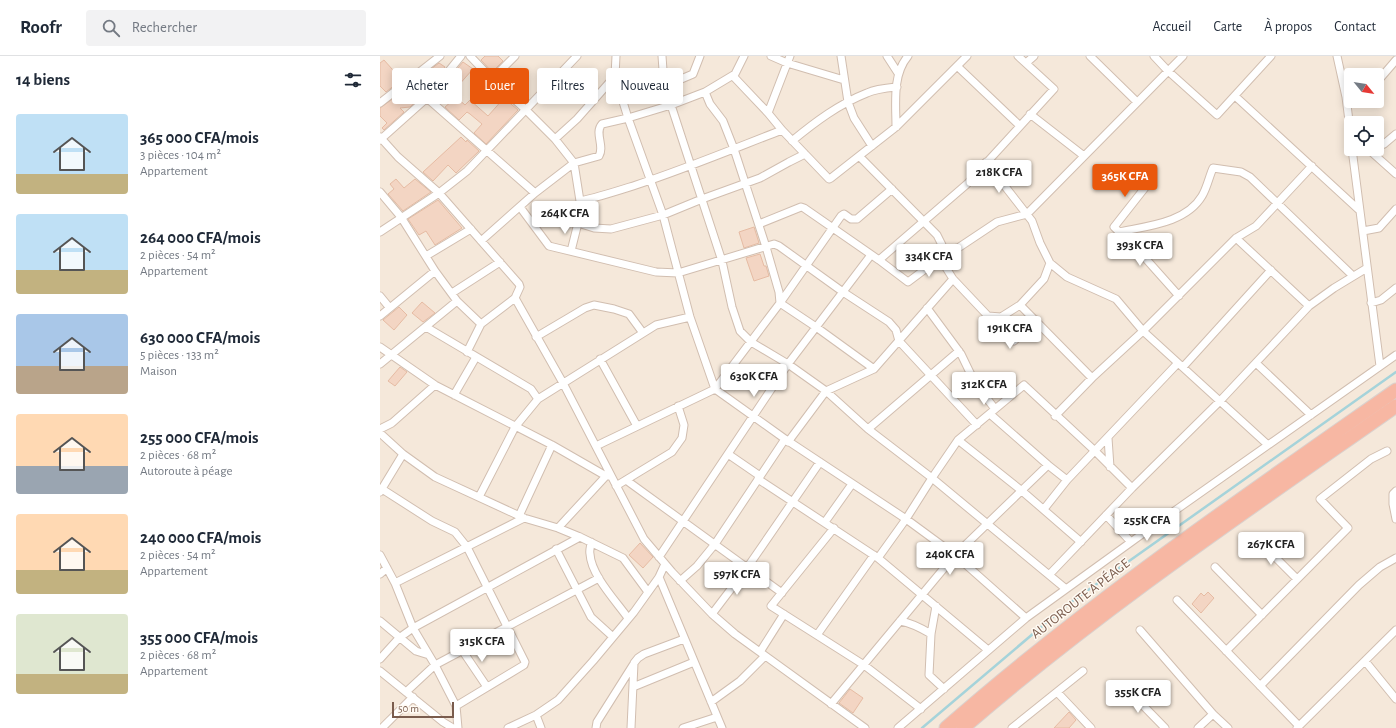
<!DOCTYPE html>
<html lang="fr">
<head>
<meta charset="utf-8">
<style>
  body { margin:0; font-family:"Alegreya Sans",sans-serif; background:#f2f2f3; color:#1f2937; height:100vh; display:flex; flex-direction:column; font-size:15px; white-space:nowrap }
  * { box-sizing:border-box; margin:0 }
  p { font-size:13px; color:#747a83 }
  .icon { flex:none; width:22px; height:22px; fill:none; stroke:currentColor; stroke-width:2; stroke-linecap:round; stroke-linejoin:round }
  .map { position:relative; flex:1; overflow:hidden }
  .side { display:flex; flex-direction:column; background:#fff; width:380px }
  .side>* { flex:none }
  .top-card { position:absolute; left:12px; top:12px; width:380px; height:36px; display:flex; gap:8px }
  .needle { width:26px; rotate:120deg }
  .controls { position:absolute; left:964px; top:12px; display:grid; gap:8px }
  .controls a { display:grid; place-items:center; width:40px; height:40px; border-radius:4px; background:#fff; box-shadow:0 2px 10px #0003; font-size:20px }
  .scale { position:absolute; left:12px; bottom:10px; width:62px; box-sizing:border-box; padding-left:4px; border:2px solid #7a5c4d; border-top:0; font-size:11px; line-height:14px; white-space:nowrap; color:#7a5c4d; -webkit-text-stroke:3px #fffaf3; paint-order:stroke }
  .price { position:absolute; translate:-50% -34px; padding:0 9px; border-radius:4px; background:#fff; color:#222; font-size:13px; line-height:26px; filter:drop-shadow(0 1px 2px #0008) }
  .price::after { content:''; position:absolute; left:50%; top:24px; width:12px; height:9px; margin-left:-6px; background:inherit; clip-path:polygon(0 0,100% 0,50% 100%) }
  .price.current { background:#ea580c; color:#fff }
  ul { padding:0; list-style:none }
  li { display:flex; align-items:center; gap:12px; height:100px; padding:0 16px }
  li span { display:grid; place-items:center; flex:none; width:112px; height:80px; border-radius:4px; color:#555 }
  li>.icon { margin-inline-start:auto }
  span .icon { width:48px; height:48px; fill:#fffc; stroke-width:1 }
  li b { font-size:17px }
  h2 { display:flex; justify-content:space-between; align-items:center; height:48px; padding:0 16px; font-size:17px }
  .tag { padding:0 14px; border-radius:4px; background:#fff; box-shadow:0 2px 10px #0003; font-size:14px; line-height:36px }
  .tag.current { background:#ea580c; color:#fff }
  header { display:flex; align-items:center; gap:24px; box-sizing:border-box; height:56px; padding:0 20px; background:#fff; border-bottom:1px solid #e0e1e3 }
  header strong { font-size:19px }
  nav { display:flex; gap:22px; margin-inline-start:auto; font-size:14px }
  .search { width:280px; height:36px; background:#f2f2f3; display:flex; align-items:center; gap:10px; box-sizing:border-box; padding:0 14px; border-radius:4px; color:#747a83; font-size:15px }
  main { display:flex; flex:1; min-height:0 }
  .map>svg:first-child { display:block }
  .residential { fill:#f5e8da; fill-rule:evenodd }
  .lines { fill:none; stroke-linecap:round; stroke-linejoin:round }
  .stream { stroke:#a5d3da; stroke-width:2.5 }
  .building { fill:#f3d5c3; stroke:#e6bba3 }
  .street-casing { stroke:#d1beb0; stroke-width:9 }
  .highway-casing { stroke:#dad1cd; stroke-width:15 }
  .street { stroke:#fff; stroke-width:7 }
  .highway { stroke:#f7b7a3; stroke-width:13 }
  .labels { text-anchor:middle; stroke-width:3; stroke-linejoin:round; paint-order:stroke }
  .street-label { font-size:14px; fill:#7a5c4d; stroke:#fffaf3 }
</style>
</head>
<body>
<header>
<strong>Roofr</strong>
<div class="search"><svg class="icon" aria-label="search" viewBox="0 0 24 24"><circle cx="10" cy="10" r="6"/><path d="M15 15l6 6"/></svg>Rechercher</div>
<nav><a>Accueil</a><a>Carte</a><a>À propos</a><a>Contact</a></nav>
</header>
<main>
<section class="side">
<h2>14 biens<svg class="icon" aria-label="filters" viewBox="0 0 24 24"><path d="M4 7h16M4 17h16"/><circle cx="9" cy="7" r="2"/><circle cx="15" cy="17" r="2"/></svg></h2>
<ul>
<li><span style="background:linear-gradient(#bfe0f5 75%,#c2b280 0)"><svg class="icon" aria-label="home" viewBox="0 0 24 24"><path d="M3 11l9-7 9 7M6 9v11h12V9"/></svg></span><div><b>365 000 CFA/mois</b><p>3 pièces · 104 m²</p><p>Appartement</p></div></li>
<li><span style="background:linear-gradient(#bfe0f5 70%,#c2b280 0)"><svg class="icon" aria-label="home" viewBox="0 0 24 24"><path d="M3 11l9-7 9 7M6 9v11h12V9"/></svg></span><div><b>264 000 CFA/mois</b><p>2 pièces · 54 m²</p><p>Appartement</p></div></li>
<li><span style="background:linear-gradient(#a9c7e8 65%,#b9a48a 0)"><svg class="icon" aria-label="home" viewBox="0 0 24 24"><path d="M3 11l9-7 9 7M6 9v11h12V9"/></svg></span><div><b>630 000 CFA/mois</b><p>5 pièces · 133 m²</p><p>Maison</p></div></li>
<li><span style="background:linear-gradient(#ffd9b3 65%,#9aa5b1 0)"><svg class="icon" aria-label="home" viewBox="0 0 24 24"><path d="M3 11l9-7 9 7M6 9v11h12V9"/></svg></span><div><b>255 000 CFA/mois</b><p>2 pièces · 68 m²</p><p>Autoroute à péage</p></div></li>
<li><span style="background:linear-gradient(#ffd9b3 70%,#c2b280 0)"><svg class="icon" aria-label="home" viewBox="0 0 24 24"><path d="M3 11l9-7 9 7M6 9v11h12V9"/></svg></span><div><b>240 000 CFA/mois</b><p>2 pièces · 54 m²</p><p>Appartement</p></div></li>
<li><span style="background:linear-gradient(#dfe7d0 75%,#c2b280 0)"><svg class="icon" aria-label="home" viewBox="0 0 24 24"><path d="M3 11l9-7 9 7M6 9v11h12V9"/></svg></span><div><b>355 000 CFA/mois</b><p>2 pièces · 68 m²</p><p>Appartement</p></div></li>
</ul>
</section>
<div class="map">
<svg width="1016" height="672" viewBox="0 0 1016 672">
  <rect width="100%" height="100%" fill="#fdf6ec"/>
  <!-- residential -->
  <path class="residential" d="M0 0H1016V672H0ZM971 19H997V45H971ZM971 67H997V93H971Z"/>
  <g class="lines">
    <!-- stream -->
    <path class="stream" d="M542 672 687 549 1016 316"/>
  </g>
  <!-- building -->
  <path class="building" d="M105 0H118L123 5 112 16 101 4Z
    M4 4 20 22 14 27 16 28 6 36 0 30V7Z
    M83 6 93 13 77 31 79 33 75 40 85 49 90 44 108 60 124 42 138 54 106 88 94 77 102 68 90 58 87 56 79 64 65 51 72 45 62 41 70 32 65 27Z
    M59 7 65 11 58 20 51 13Z
    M41 22 50 30 43 39 30 51 20 52 24 56 4 74 2 72 7 67 0 60V52L22 36 26 42 35 29 34 27Z
    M81 81 86 86 87 84 99 95 76 117 68 109 53 125 43 116Z
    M16 123 24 132 35 123 51 136 23 155 8 138 14 133 10 128Z
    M58 144 82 172 55 189 46 175 39 179 28 163Z
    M374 171 379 187 364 192 359 176Z
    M380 198 384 210H386L389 220 374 225 366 202Z
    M42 246 55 257 43 266 32 257Z
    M19 251 27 259 14 274 3 264Z
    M20 311 27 316 15 330 8 325Z
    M260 487 273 501 263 512 249 499Z
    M828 536 834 542 821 557 812 548 821 537 824 540Z
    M470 633 483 642 473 657 459 647Z
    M689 656 696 664 689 672H674Z"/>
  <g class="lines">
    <defs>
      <path id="street" d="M90 0 112 23 146 54 175 83 194 107 200 145 198 167 214 172 231 173 283 159 322 143 380 122 409 106 425 98
        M236 0 235 20 248 62 283 159 310 261 335 333 405 383 526 463 575 499 646 562
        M282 0 283 14 291 49 342 205 352 251 360 275 371 286 408 308 446 335 488 373 552 422 686 533
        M391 0 407 7 464 24
        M410 0 388 57 402 74 449 123 451 122 479 100
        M461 0 468 46 474 62 492 90
        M507 0 518 17
        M587 0 516 71 479 100 557 179 562 189 560 202 573 223 608 260 621 261 640 249 712 322
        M710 0 757 46
        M774 0 788 15 837 59 891 0
        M957 0 966 41 971 81
        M646 7 654 0
        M577 10 639 69
        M353 20 388 57
        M112 23 135 0
        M997 26 1016 4
        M287 29 313 18 320 0
        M325 36 330 48 343 65 354 93 386 191 399 236 400 247 436 271 494 313
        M855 40 979 154
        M47 42 155 137
        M0 47 60 0
        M650 58 704 100
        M516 71C516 48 512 19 528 0
        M0 81 18 101 59 137 139 228 140 231 135 242 101 268 87 296
        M175 83 197 63 235 20
        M0 84 47 42 81 0
        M412 85C435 66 459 48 487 37 496 33 507 32 517 31
        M997 91 1004 88 1016 78
        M972 93 1000 310
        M988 93 1016 118
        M973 96 988 93
        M606 106 652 165 660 187 670 207 687 221 736 243 763 275 888 389
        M771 124 734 171 758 194 799 240
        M0 136 21 161 55 215 77 245 101 268
        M200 145C219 141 237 135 256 129 305 113 353 93 402 74
        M140 151 169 190 276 216 298 217 394 188 399 190 463 236 509 266 516 274 519 285 597 369
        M379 168 421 151 424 152 499 204 528 226 560 202
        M983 175 999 172 1016 153
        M0 176 59 137 87 115 197 0
        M739 176C767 170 806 167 822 140 827 132 829 121 833 112L861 116 870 121 973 220
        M856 182 929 250
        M101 185 155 137 194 107 219 100C225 90 214 77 222 68L248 62 291 49 325 36 355 18 364 0
        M191 195 198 167
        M561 196 578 192 617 166 647 158 803 0
        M46 200 91 173
        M499 204 587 128 674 33 638 0
        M72 237 120 206
        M0 240 9 251
        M135 242 183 327 264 483 292 516 332 558 355 578 485 672
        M991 247 1001 244 1016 232
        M640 249 664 223 670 207
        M547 252 581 298 595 327 615 353
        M0 260 55 215
        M608 260 634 285 656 264
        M46 271 151 333 158 343
        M156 281 205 252 214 249 234 253 249 258 263 277
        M0 291 55 329 172 389 226 420
        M220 303 257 370
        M876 307 931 359
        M0 308 77 245
        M803 311 891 214
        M74 339 96 301
        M610 358 668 409
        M675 360 712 322 763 275 856 182 876 170 932 110
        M0 373 12 367 55 329
        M488 373 579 295
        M0 377 23 398 55 421 144 462 178 472 200 481 243 502 268 536
        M728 382 730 411
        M578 384 642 435 701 486
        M408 386 446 335 494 313 573 223
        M216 390 335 333 400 247 461 160 464 158 471 163H477L512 133
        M348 398 380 420
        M378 423 498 502 608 594
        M246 424 402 537
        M687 424 798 307
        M236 430 292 396 302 382 304 369 298 350
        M2 433 52 465 75 476 87 491 145 606 144 609 76 650
        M1016 435 1013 438V448L1016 463
        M0 436 23 398
        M99 441 135 371 158 343 276 269 310 261
        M726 459 751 486
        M139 460 172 389
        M445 466 472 428
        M178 472 226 420H229
        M454 472 391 550 484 609 541 653
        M878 484 917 523
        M211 486C211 490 209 494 210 498 211 519 236 545 248 562
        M176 493 211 561 233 581
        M0 499 15 527 33 572 55 609 76 650 78 672
        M279 501 408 308 491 199
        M498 502 526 463 552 422 578 384 644 329 715 395 752 432
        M835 511 882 559
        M0 518 7 512
        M669 519 752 432 840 345 929 250 954 232 987 212
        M279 521 342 672
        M300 525 317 510 335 488 405 383
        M15 527 144 462
        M797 544 919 670
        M556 550 551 578 549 619 564 633
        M332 558 367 512 440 406
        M0 565 36 595 49 599
        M520 565C532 567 541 572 551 578
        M760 574 833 658 848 672
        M437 579 494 499
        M82 594 107 631
        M846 595 968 472 940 443 991 403 1007 395
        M380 596 404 558
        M0 603 19 582 33 572 200 481
        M985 605 1016 643
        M0 615 63 666 73 672
        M880 630 979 529 1000 511 1016 502
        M253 631 314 606
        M745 631 785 672
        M26 636 55 609 219 522
        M677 636 711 672
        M331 646 360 625 385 600
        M451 648 575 499 668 409 687 424 664 453
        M156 659 161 672
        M2 672 33 641
        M128 672 156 659 178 644 213 605 254 556 279 521 285 508
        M216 672 217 666 253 609
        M251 672 254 607 258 602 264 598 304 583
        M303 672 337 661
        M518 672 646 562 776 468 1016 299
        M632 672 703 615
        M818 672 833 658
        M917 672 1016 574"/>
      <path id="highway" d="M566 672C707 548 862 442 1016 334
        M583 672C719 554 869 453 1016 350"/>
    </defs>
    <!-- street casing -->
    <use href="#street" class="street-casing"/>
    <!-- highway casing -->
    <use href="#highway" class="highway-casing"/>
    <!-- street -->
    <use href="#street" class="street"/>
    <!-- highway -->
    <use href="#highway" class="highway"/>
  </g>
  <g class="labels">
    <!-- street labels -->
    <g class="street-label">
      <text transform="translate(700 542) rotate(-38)" y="5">AUTOROUTE À PÉAGE</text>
    </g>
  </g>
</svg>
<div class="controls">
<a><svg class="needle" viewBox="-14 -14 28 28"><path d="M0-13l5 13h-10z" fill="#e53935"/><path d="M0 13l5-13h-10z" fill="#747a83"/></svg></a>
<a><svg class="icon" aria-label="locate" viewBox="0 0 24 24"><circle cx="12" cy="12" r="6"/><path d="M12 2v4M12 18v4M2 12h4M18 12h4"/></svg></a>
</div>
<div class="scale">50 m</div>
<b class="price" style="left:619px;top:138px">218K CFA</b>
<b class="price current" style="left:745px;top:142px">365K CFA</b>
<b class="price" style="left:185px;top:179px">264K CFA</b>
<b class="price" style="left:760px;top:211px">393K CFA</b>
<b class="price" style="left:549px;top:222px">334K CFA</b>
<b class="price" style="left:630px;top:294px">191K CFA</b>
<b class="price" style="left:374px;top:342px">630K CFA</b>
<b class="price" style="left:604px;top:350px">312K CFA</b>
<b class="price" style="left:767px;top:486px">255K CFA</b>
<b class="price" style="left:891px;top:510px">267K CFA</b>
<b class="price" style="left:570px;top:520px">240K CFA</b>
<b class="price" style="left:357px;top:540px">597K CFA</b>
<b class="price" style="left:102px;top:607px">315K CFA</b>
<b class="price" style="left:758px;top:658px">355K CFA</b>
<div class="top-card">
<a class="tag">Acheter</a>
<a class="tag current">Louer</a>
<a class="tag">Filtres</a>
<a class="tag">Nouveau</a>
</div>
</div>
</main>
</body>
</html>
